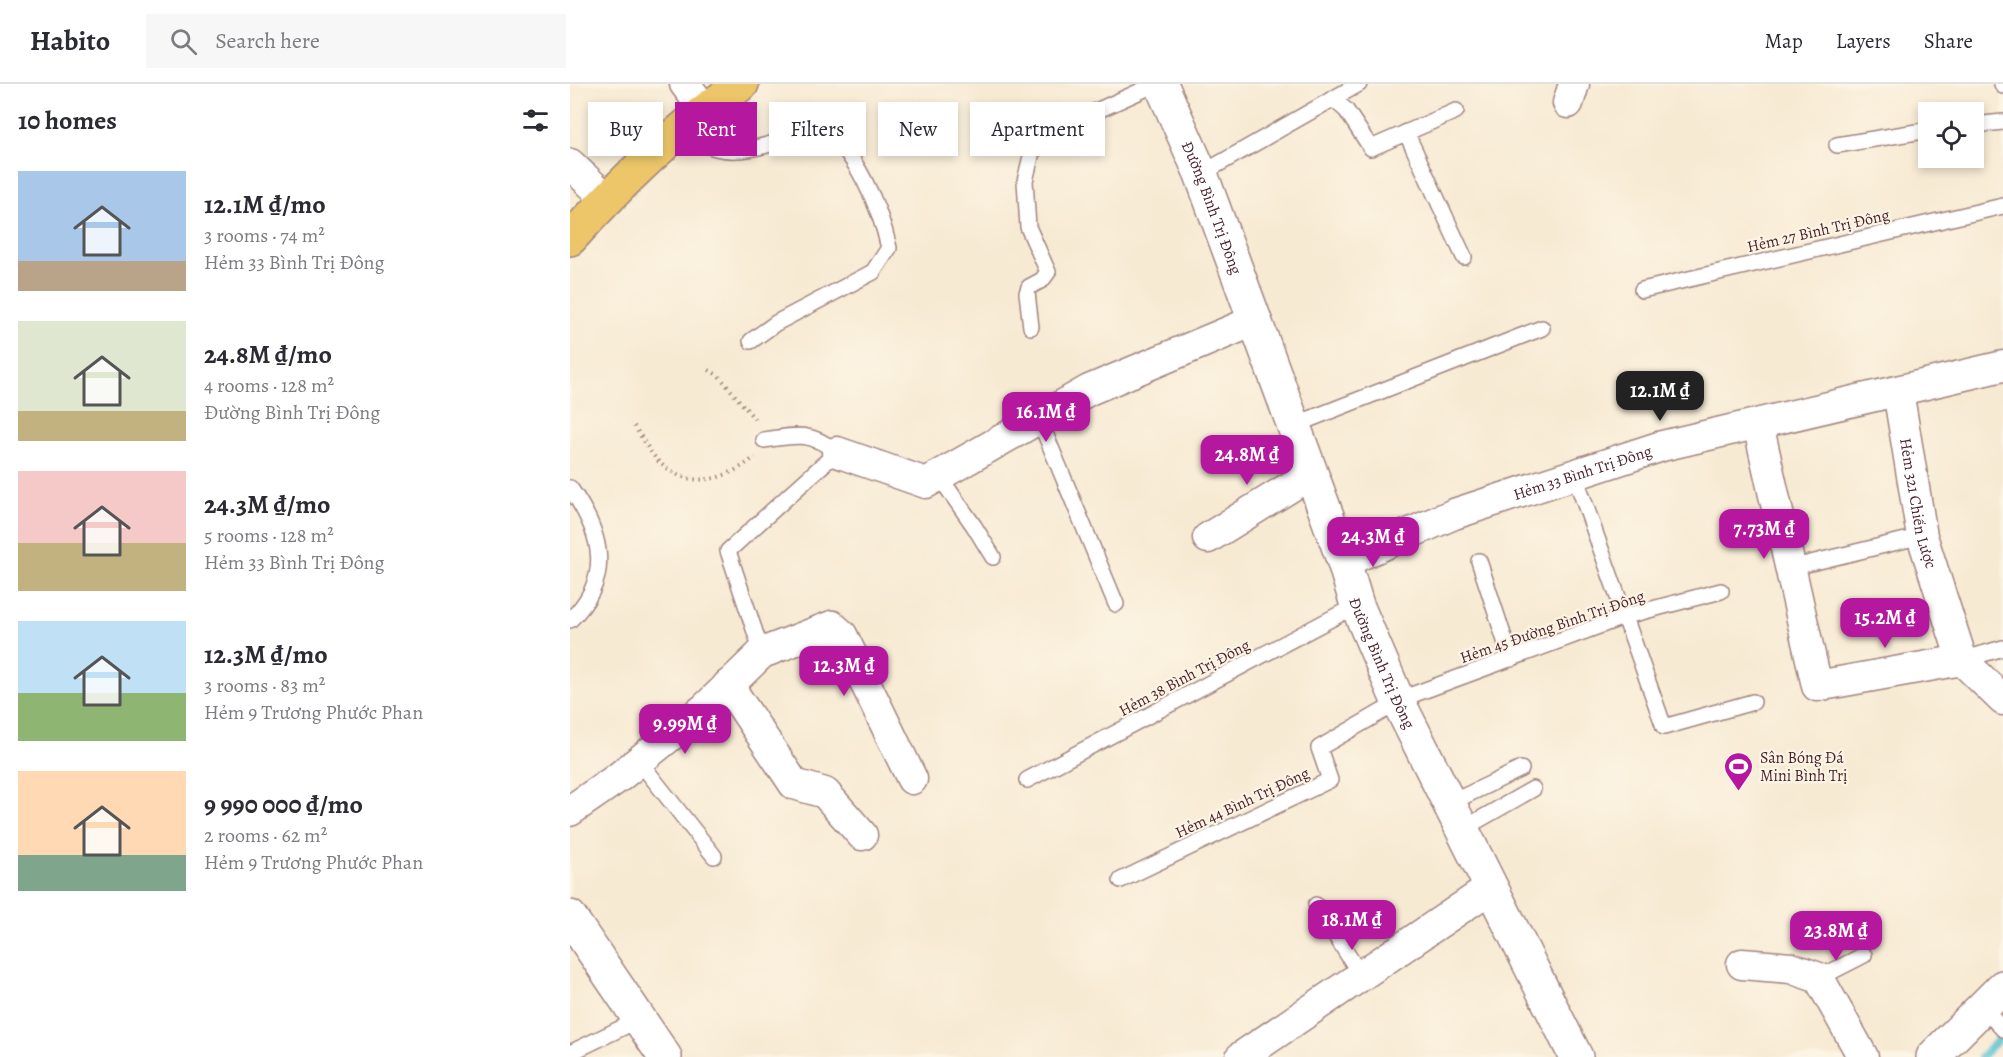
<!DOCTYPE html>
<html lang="en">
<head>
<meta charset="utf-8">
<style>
  body { margin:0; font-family:Alegreya,serif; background:#f7f7f7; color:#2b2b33; height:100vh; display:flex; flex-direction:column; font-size:22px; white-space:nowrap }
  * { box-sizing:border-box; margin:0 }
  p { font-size:20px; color:#7c7c81 }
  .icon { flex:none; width:33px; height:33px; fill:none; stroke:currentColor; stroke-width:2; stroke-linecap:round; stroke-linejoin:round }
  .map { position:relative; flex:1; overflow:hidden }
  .details { display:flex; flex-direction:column; background:#fff; width:570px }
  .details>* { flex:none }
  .guide { position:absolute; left:18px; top:18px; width:570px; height:54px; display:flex; gap:12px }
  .buttons { position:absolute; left:1348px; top:18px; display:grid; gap:12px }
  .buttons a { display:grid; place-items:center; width:66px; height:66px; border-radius:0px; background:#fff; box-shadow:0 3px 9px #0003; font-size:30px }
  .price { position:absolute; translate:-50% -51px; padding:0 14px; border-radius:12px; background:#b5179e; color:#fff; font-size:20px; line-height:39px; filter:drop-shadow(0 2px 3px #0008) }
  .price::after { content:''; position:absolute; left:50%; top:36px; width:18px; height:14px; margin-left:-9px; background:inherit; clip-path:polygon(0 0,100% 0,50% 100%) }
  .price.selected { background:#222; color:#fff }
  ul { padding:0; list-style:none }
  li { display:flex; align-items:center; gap:18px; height:150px; padding:0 18px }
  li span { display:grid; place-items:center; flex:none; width:168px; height:120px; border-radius:0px; color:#555 }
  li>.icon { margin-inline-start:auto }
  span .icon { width:72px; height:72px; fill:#fffc; stroke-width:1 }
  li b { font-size:26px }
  h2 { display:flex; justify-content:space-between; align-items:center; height:72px; padding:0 18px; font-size:26px }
  .chip { padding:0 21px; border-radius:0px; background:#fff; box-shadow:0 3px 9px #0003; font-size:21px; line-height:54px }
  .chip.selected { background:#b5179e; color:#fff }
  header { display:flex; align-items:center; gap:36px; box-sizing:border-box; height:84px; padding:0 30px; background:#fff; border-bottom:2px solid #e1e1e2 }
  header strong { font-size:28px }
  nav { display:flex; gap:33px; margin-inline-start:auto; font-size:21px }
  .search { width:420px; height:54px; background:#f7f7f7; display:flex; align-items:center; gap:15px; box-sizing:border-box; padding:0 21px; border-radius:0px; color:#7c7c81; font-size:22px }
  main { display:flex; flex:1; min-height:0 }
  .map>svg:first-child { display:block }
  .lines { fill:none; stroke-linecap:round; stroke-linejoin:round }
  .stream { stroke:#58c3d2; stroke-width:8 }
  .service-casing { stroke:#a0847f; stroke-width:18 }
  .minor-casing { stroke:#a0847f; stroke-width:33 }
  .tertiary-casing { stroke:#a0847f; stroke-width:36 }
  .primary-casing { stroke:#a0847f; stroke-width:36 }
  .path { stroke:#a0847f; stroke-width:4; stroke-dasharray:1.5 4.5; stroke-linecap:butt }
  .service { stroke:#fff; stroke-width:15 }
  .minor { stroke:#fff; stroke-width:30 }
  .tertiary { stroke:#fff; stroke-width:33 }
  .primary { stroke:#ecc669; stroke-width:33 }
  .labels { text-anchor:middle; stroke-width:4.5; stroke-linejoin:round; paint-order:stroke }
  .street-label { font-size:16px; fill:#4a1f2b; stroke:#fcf5e5 }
  .poi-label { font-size:16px; fill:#4a1f2b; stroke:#fcf5e5; text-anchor:start }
</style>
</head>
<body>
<header>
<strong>Habito</strong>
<div class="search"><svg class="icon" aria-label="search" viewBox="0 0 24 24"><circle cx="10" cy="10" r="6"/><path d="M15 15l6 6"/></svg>Search here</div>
<nav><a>Map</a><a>Layers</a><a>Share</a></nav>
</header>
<main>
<section class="details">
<h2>10 homes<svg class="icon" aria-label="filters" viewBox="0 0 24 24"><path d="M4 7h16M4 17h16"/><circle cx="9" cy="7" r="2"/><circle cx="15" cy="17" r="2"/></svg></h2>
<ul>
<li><span style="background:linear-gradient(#a9c7e8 75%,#b9a48a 0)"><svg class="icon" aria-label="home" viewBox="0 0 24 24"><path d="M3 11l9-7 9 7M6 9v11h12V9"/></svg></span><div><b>12.1M ₫/mo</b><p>3 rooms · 74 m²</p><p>Hẻm 33 Bình Trị Đông</p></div></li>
<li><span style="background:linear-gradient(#dfe7d0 75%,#c2b280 0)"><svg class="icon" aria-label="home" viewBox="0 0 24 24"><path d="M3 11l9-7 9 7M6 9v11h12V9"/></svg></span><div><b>24.8M ₫/mo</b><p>4 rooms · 128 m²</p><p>Đường Bình Trị Đông</p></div></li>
<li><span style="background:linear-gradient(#f6c9c9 60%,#c2b280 0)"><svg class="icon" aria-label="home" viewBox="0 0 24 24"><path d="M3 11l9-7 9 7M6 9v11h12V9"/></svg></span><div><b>24.3M ₫/mo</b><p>5 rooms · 128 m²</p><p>Hẻm 33 Bình Trị Đông</p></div></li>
<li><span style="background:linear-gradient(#bfe0f5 60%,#8fb573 0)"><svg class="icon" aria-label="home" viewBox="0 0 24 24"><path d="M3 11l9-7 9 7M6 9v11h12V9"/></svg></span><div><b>12.3M ₫/mo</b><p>3 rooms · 83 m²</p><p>Hẻm 9 Trương Phước Phan</p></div></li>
<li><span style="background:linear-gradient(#ffd9b3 70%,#7fa58c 0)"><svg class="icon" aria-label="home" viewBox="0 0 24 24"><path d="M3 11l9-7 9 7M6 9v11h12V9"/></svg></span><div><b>9 990 000 ₫/mo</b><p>2 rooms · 62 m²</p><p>Hẻm 9 Trương Phước Phan</p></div></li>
</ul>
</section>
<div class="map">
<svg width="1433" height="973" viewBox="0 0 1433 973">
  <rect width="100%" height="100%" fill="#fcf5e5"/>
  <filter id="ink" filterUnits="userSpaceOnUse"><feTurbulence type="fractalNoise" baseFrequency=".0167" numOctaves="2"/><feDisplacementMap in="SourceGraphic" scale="12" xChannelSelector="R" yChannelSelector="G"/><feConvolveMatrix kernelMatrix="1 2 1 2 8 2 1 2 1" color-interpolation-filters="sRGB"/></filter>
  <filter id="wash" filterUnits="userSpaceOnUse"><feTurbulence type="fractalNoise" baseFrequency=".008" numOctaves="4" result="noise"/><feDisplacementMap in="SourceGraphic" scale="24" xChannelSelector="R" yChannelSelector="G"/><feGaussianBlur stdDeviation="1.35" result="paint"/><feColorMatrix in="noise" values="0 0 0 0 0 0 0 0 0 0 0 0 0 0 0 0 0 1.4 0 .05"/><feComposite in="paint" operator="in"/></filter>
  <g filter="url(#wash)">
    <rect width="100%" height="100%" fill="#f7ead3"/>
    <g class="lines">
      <!-- stream -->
      <path class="stream" d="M1411 973 1433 951"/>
    </g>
  </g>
  <g filter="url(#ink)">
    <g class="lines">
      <defs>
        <path id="service" d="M1432 0 1433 2
          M763 15 776 26 801 64 886 27
          M1404 41 1433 38
          M108 48C119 53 130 59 142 63 176 74 220 54 250 40 285 66 310 123 319 164L303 188 206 239 181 257
          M836 48 894 173
          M1267 61 1359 46
          M631 90 789 0
          M1072 206 1433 122
          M461 243 457 209 459 203 472 196 478 188 458 143 455 97 462 68 491 43 586 0
          M469 335 546 520
          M722 342 972 244
          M369 392 404 442 423 473
          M1005 392 1094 643 1183 618
          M0 404C32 449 44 494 0 536
          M909 477 941 575
          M1220 484 1352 452
          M192 569 158 467 267 368C240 347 226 351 194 356
          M1392 576 1433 564
          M69 677 144 772
          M457 696 787 521
          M878 720 951 685
          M891 746 963 705
          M551 796 760 696 749 664 839 612 1056 532 1151 507
          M746 821 790 890
          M1249 894 1294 871
          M1413 924 1433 945
          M0 969 70 935"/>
        <g id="minor">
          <path d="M115 0 134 25"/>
          <path d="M998 19 1004 0"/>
          <path d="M0 80 37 115"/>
          <path id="s1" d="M1328 307 1352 452 1392 576 1433 616"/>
          <path d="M1188 340 1247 602 1392 576"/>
          <path d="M267 368 356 399 519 306 684 237"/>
          <path d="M638 454 741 390"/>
          <path id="s2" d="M774 478 884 430 1092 362 1433 282"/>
          <path d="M158 601 224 700 255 709 292 751"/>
          <path d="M0 727 49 693 134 625 192 569 262 542 272 551 342 695"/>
          <path d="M1172 880 1221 884 1249 894 1293 973"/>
          <path d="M671 973 922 803"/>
        </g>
        <g id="tertiary">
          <path id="s3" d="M591 0 631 90 774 478 787 521 828 617 1006 973"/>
          <path d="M0 833 95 973"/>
          <path d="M1363 973 1433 903"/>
        </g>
        <path id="primary" d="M0 155C52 98 107 43 172 0"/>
      </defs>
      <!-- service casing -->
      <use href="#service" class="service-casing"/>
      <!-- minor casing -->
      <use href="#minor" class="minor-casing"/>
      <!-- tertiary casing -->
      <use href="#tertiary" class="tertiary-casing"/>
      <!-- primary casing -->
      <use href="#primary" class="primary-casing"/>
      <!-- path -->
      <path class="path" d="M139 286 149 292 187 338
        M64 342C72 353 79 367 88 377 118 407 155 397 185 373"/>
      <!-- service -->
      <use href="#service" class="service"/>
      <!-- minor -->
      <use href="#minor" class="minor"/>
      <!-- tertiary -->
      <use href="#tertiary" class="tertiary"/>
      <!-- primary -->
      <use href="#primary" class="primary"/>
    </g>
  </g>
  <!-- icons -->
  <defs>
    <symbol id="stadium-pin" viewBox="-11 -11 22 30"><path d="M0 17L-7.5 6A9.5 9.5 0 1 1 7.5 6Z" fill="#b5179e" stroke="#fcf5e5"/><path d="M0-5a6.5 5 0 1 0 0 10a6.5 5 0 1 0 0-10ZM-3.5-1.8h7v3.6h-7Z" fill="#fff"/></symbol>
  </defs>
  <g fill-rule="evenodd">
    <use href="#stadium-pin" x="1152" y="666" width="33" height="45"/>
  </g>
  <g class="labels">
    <!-- street labels -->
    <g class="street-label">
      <text dy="6" stroke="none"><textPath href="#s3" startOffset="134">Đường Bình Trị Đông</textPath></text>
      <text transform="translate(1248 146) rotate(-13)" y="6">Hẻm 27 Bình Trị Đông</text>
      <text dy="6" stroke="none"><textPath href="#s2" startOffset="255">Hẻm 33 Bình Trị Đông</textPath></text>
      <text dy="6" stroke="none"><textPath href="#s1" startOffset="114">Hẻm 321 Chiến Lược</textPath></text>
      <text transform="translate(982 542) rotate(-19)" y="6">Hẻm 45 Đường Bình Trị Đông</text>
      <text dy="6" stroke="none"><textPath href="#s3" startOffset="620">Đường Bình Trị Đông</textPath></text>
      <text transform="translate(614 593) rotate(-28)" y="6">Hẻm 38 Bình Trị Đông</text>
      <text transform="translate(672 718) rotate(-25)" y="6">Hẻm 44 Bình Trị Đông</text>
    </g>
    <!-- poi labels -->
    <g class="poi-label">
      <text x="1190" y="679">Sân Bóng Đá<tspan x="1190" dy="18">Mini Bình Trị</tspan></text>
    </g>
  </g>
</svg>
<div class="buttons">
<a><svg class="icon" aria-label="locate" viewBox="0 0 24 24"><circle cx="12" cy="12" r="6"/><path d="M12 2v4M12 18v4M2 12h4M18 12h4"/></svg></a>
</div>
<b class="price selected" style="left:1090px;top:338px">12.1M ₫</b>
<b class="price" style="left:476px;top:359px">16.1M ₫</b>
<b class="price" style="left:677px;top:402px">24.8M ₫</b>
<b class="price" style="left:1194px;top:476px">7.73M ₫</b>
<b class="price" style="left:803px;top:484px">24.3M ₫</b>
<b class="price" style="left:1315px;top:565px">15.2M ₫</b>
<b class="price" style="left:274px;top:613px">12.3M ₫</b>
<b class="price" style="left:115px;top:671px">9.99M ₫</b>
<b class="price" style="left:782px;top:867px">18.1M ₫</b>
<b class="price" style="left:1266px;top:878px">23.8M ₫</b>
<div class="guide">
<a class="chip">Buy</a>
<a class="chip selected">Rent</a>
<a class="chip">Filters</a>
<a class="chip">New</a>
<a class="chip">Apartment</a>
</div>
</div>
</main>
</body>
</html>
